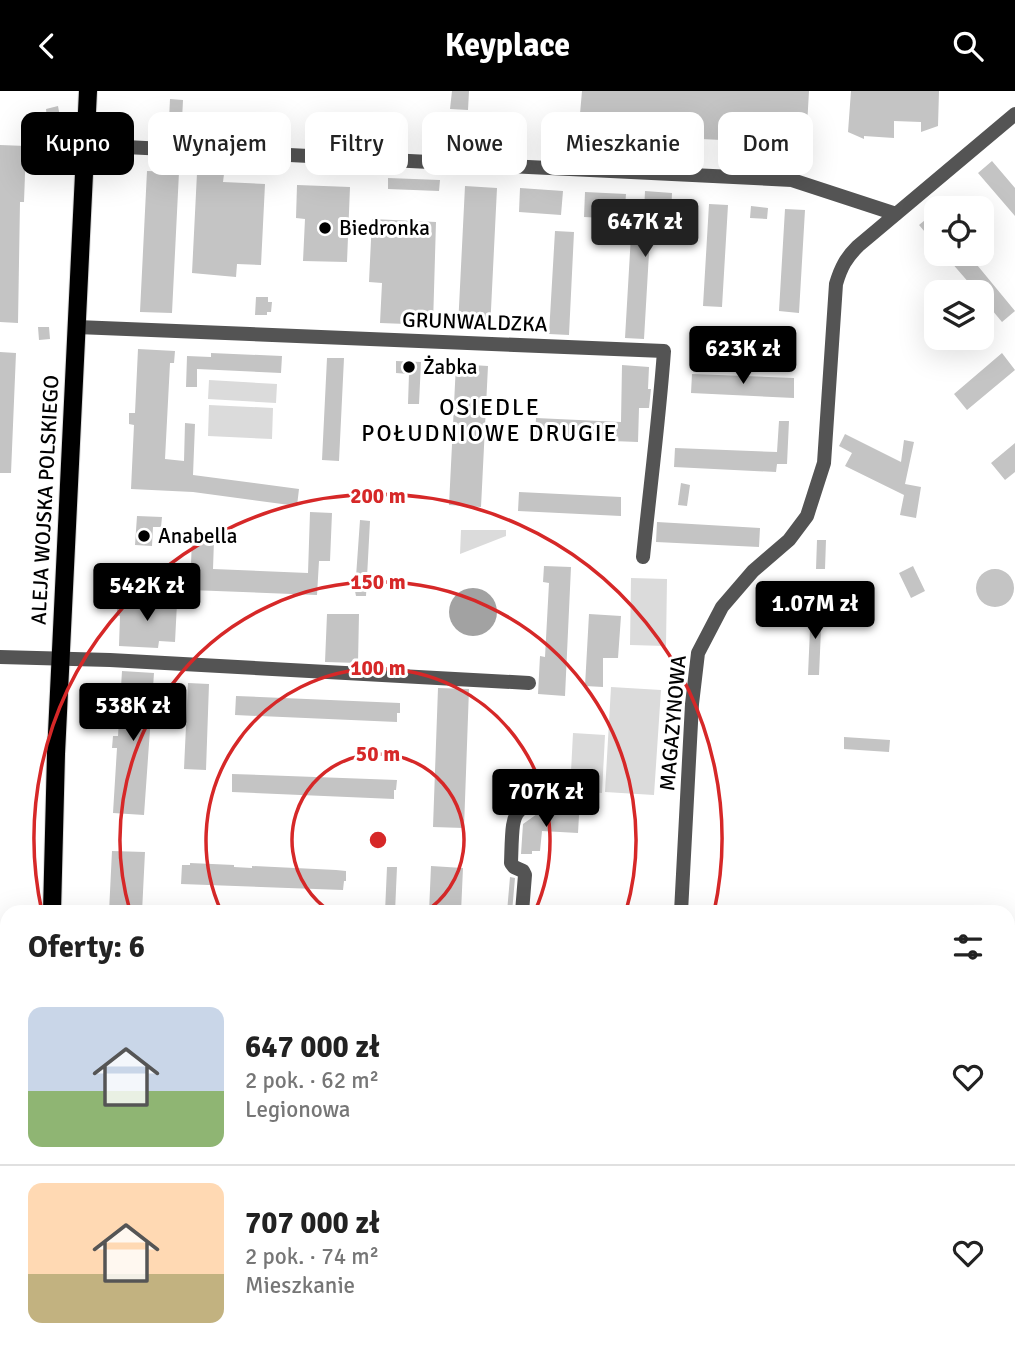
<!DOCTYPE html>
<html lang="pl">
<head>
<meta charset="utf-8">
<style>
  body { margin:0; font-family:Signika,sans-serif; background:#f6f6f6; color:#222; height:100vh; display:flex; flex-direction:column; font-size:26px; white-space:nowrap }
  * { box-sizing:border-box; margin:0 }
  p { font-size:23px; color:#767676 }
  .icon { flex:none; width:38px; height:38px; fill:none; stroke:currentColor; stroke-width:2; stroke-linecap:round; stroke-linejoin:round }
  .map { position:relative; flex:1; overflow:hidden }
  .side { position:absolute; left:0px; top:814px; width:1015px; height:450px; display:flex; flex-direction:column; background:#fff; border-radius:21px 21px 0 0; box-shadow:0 7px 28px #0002 }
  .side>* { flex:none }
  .top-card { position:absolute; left:21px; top:21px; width:973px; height:63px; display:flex; gap:14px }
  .buttons { position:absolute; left:924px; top:105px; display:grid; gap:14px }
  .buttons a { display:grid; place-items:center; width:70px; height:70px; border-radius:14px; background:#fff; box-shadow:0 7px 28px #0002; font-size:35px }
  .price { position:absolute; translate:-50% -60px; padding:0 16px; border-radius:7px; background:#000; color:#fff; font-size:23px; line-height:46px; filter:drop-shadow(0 2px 4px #0008) }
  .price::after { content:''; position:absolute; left:50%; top:42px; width:21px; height:16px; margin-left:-10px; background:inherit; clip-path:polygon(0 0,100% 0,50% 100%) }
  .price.on { background:#222; color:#fff }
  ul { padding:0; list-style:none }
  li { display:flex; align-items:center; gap:21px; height:175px; padding:0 28px }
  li+li { border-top:2px solid #e0e0e0 }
  li span { display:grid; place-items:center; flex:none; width:196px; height:140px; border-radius:14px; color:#555 }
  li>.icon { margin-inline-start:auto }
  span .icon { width:84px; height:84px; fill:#fffc; stroke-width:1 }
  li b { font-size:30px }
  h2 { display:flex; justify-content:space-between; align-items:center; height:84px; padding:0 28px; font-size:30px }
  .chip { padding:0 24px; border-radius:14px; background:#fff; box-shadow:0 7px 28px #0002; font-size:24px; line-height:63px }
  .chip.on { background:#000; color:#fff }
  header { display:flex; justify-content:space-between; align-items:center; height:91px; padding:0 28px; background:#000; color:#fff; font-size:32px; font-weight:700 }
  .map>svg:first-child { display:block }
  .green { fill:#dbdbdb }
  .water { fill:#a2a2a2 }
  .building { fill:#c4c4c4 }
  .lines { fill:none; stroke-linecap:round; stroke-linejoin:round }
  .primary-casing { stroke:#dbdbdb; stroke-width:20 }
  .street { stroke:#545454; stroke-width:14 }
  .primary { stroke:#000; stroke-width:18 }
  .ring { fill:none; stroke:#d62828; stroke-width:3.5 }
  .poi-dot { fill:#000; stroke:#fff; stroke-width:2.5 }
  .labels { text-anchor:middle; stroke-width:6; stroke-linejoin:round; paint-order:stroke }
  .poi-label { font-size:21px; fill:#000; stroke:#fff; text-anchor:start }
  .street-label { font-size:21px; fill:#000; stroke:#fff }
  .neighbourhood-label { font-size:23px; letter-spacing:2px; fill:#000; stroke:#fff }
  .centre { fill:#d62828; stroke:#fff; stroke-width:3.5 }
  .ring-label { font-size:21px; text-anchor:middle; font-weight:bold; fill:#d62828; stroke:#fff; stroke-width:6; stroke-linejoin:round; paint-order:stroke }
</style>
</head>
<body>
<header><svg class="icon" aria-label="back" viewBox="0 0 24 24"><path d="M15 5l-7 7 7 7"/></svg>Keyplace<svg class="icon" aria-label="search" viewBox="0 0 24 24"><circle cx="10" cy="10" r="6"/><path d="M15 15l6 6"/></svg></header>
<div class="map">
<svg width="1015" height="1263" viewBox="0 0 1015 1263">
  <rect width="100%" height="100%" fill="#fff"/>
  <!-- green -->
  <path class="green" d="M209 289 277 293 276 312 208 308Z
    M209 314 273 317 272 348 208 345Z
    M461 439H506V445L460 463Z
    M631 487 667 488 666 555 630 554Z
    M611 596 661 599 654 704 605 701Z
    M573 642 605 644 602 702 570 700Z"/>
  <!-- water -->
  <path class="water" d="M449 521a24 24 0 1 1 48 0a24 24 0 1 1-48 0Z"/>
  <!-- building -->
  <path class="building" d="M452 0H469L468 19 450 18Z
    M582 0H809L806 53 596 43V33L576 32 577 23H580Z
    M851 0H939L938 35 921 41V31L894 30V47L864 45V48L848 41Z
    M170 8 183 9 182 29H169Z
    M58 15 60 26 58 27 60 36 57 37 59 47 47 50 45 39H48L46 18Z
    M0 54 26 55 24 111H20L18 232 0 231Z
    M992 70 1015 97V125L978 82Z
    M147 80 179 81 172 222 140 221Z
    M197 82 224 83 223 91 265 93 261 174 237 173 236 186 192 182Z
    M388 87 440 89 439 100 388 98Z
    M297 94 350 96 347 171 303 170 305 128 296 127Z
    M465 95 497 97 490 239 458 236Z
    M520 97 563 100 561 124 519 121Z
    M645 100 672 102 670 147 650 145 644 248 625 247 631 144 643 145Z
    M585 101 626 103 624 128 584 126Z
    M709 113 728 114 722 216 703 215Z
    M751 115 768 117 767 128 750 127Z
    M785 118 805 119 799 222 779 220Z
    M936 120V154L919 134Z
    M372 128 436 131 433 234 380 232 382 192 369 191Z
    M555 140 574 141 569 244 549 243Z
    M944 163H968L1015 220 1002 231 982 207V201H977Z
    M256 206H268V211H272L271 221H267V224H255Z
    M38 236H49L50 248 39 249Z
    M138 258 175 260 174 272H170L165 368 184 370 185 332 195 333 193 384 299 398 297 415 193 401 131 398 134 334 129 333V322H135Z
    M0 261 16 262 11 382H0Z
    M211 262 282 265 281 282 197 278V296H186L187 265 211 266Z
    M1002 262 1015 279 967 319 954 303Z
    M327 267H344L339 370 322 369Z
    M396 270 421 271 419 313H408L409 283 396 282Z
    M456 273 488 275 481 416 449 414Z
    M622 274 649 276 648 298H651L649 317H639L638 351 535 347 536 327 621 331Z
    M692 283 794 287V307L691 302Z
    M779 330H789L787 373H777L776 381 674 376 675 357 777 361Z
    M845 343 901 371 904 349 914 351 905 393 921 396 916 427 900 424 904 404 845 375 852 362 839 355Z
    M1015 352V381L1005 389 991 372Z
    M681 392 690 394 687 415 678 414Z
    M519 401 621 406V425L518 420Z
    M310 421 332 422 330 470H319L317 504 190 499 192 447 214 448 213 478 308 482Z
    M137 425 162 426 161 436H153L152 455 135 454Z
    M360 429 370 430 366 505H356L355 500Z
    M657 431 760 437 759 456 656 451Z
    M817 449H826L825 478H816Z
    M544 475 571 476 565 605 538 603 540 565 545 566 549 492 543 491Z
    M913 475 925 500 911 507 899 482Z
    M976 497a19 19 0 1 1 38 0a19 19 0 1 1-38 0Z
    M134 506 156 507 155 511 177 512 175 551 159 550 158 557 119 555 120 525 117 524V514L133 515Z
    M811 515 822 516 819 584H808Z
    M327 523H359L358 572 325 571Z
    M589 523 621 525 618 567H603V596L585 595Z
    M122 580 154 582 144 724 113 722 117 657H112L113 645H118Z
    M188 592 209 593 206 679 184 678Z
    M438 597 469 598 464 737 433 736Z
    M236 605 400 612V622H397V631L235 624Z
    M844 646 890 649 889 661 844 658Z
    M232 683 397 689 396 699H394V708L232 701Z
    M571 722 579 724 578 742 542 740 540 760H532V763H521L523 733 537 723Z
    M112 760 145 761 142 821H109Z
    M190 772 234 774V776L252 777V775L336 779 346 780V790H344L343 799 181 793 182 774H190Z
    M431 775 463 777 461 821H429Z
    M387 776H397L395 821H385Z
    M510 786 515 787 512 821H507Z"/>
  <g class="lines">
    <defs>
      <path id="primary" d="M52 821 56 663 88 0
        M33 1263 34 1256"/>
    </defs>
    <!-- primary casing -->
    <use href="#primary" class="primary-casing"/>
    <!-- street -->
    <path class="street" d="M85 54 792 89 896 123
      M77 236 664 260C659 329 650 397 643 466
      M0 566 110 569 529 592
      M522 821 525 784 523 780 514 776 511 772C513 716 509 711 568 713
      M681 821 692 613 698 562 722 516 753 480 789 449 807 425 824 372 836 193C841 176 846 167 858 155L1015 23
      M0 1126H7"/>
    <!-- primary -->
    <use href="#primary" class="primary"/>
  </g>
  <!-- distance rings -->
  <g class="ring">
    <path d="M331 821A86 86 0 1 1 425 821"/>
    <path d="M221 820A172 172 0 1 1 535 820"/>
    <path d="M130 820A258 258 0 1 1 626 820"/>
    <path d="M42 821A344 344 0 1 1 714 821"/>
  </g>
  <!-- markers -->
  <g class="poi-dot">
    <circle cx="325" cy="137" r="7"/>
    <circle cx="409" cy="276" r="7"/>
    <circle cx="144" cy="445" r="7"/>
  </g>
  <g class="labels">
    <!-- poi labels -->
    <g class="poi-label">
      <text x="339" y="144">Biedronka</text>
      <text x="423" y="283">Żabka</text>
      <text x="158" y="452">Anabella</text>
    </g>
    <!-- street labels -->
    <g class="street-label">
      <text transform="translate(475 231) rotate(2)" y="7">GRUNWALDZKA</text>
      <text transform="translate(45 409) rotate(-87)" y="7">ALEJA WOJSKA POLSKIEGO</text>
      <text transform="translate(673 632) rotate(-85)" y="7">MAGAZYNOWA</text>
    </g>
    <!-- neighbourhood labels -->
    <g class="neighbourhood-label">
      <text x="490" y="324">OSIEDLE<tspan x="490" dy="26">POŁUDNIOWE DRUGIE</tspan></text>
    </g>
  </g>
  <circle cx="378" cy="749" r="10" class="centre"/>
  <g class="ring-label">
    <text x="378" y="412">200 m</text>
    <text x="378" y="498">150 m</text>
    <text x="378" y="584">100 m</text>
    <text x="378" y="670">50 m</text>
  </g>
</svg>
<div class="buttons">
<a><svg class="icon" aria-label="locate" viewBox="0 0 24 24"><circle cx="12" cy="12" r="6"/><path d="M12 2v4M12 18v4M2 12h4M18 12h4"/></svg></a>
<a><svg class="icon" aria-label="layers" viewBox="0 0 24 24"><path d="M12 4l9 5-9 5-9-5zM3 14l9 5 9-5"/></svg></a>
</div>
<b class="price on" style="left:645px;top:168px">647K zł</b>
<b class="price" style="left:743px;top:295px">623K zł</b>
<b class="price" style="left:147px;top:532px">542K zł</b>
<b class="price" style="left:815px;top:550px">1.07M zł</b>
<b class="price" style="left:133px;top:652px">538K zł</b>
<b class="price" style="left:546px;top:738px">707K zł</b>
<div class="top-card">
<a class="chip on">Kupno</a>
<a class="chip">Wynajem</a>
<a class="chip">Filtry</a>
<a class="chip">Nowe</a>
<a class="chip">Mieszkanie</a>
<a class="chip">Dom</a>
</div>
<section class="side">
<h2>Oferty: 6<svg class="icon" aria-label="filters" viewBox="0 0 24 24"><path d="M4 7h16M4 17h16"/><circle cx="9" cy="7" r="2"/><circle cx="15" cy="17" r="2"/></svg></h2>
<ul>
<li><span style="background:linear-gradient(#c9d6e8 60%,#8fb573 0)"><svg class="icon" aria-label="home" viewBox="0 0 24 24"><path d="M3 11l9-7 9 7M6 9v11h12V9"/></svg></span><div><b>647 000 zł</b><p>2 pok. · 62 m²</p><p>Legionowa</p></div><svg class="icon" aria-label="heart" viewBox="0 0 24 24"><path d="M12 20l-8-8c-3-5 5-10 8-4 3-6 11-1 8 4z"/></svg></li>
<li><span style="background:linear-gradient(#ffd9b3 65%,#c2b280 0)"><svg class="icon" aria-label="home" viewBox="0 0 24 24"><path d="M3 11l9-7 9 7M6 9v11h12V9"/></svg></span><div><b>707 000 zł</b><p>2 pok. · 74 m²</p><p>Mieszkanie</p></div><svg class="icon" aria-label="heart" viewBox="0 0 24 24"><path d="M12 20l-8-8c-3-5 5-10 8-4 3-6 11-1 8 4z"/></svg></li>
</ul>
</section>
</div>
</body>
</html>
